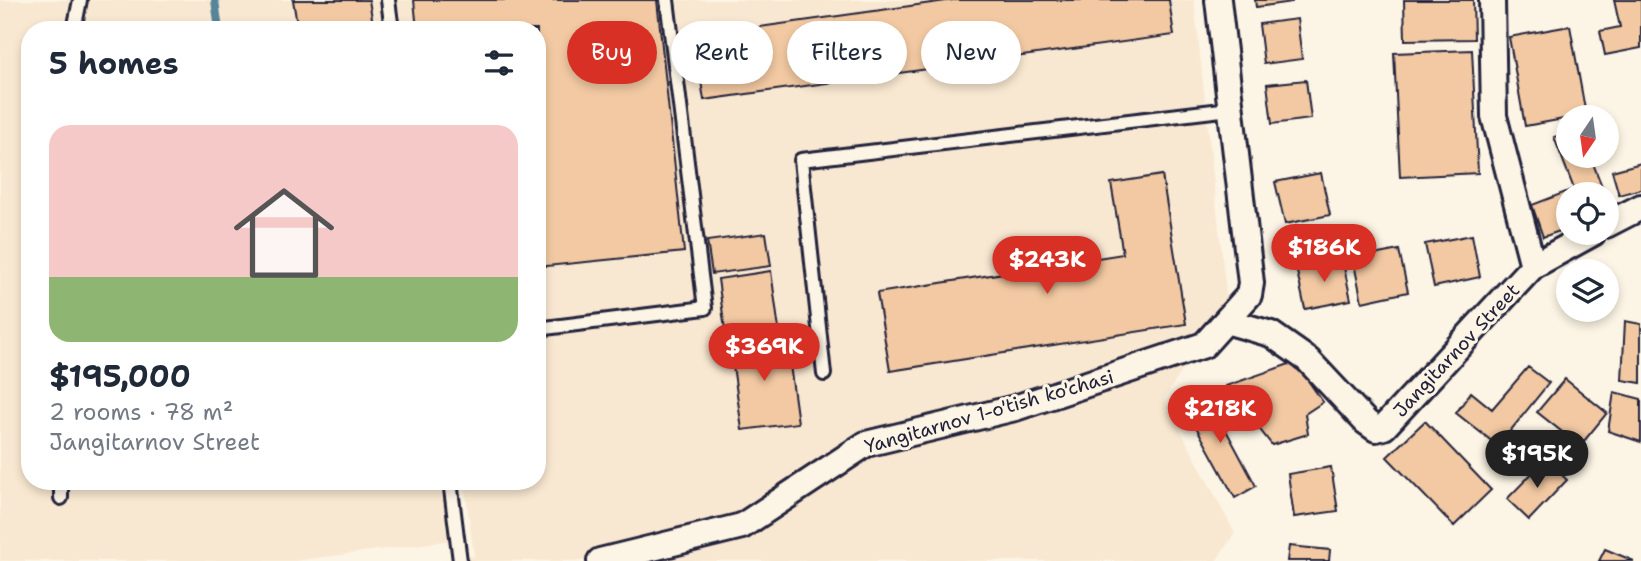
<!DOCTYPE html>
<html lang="en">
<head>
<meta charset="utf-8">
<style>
  body { margin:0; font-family:"Shantell Sans",sans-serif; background:#f6f6f7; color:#1f2937; height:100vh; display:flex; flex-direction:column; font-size:26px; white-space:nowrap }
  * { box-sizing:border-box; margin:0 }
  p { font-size:23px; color:#747a83 }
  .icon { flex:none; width:38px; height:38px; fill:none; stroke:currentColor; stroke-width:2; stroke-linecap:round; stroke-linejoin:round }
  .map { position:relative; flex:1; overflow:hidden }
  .drawer { position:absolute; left:21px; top:21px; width:525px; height:469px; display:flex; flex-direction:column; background:#fff; border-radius:28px; box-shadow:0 4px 10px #0003 }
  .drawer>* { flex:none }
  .guide { position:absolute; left:567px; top:21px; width:665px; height:63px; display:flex; gap:14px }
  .needle { width:46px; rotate:193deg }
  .controls { position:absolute; left:1556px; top:105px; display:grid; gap:14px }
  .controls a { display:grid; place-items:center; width:63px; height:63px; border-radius:50%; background:#fff; box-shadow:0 4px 10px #0003; font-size:35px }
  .price { position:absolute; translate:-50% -60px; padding:0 16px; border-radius:24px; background:#d93025; color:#fff; font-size:23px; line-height:46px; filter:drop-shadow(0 2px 4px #0008) }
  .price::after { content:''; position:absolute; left:50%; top:42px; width:21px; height:16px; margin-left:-10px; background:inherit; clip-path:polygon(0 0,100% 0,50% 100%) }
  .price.on { background:#222; color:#fff }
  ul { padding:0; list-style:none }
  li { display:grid; align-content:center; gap:14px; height:371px; padding:0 28px }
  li+li { border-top:2px solid #e0e1e3 }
  li span { display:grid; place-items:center; height:217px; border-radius:21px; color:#555 }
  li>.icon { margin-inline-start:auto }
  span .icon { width:126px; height:126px; fill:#fffc; stroke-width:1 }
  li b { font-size:30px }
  h2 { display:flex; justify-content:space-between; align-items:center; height:84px; padding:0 28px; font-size:30px }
  .tag { padding:0 24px; border-radius:32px; background:#fff; box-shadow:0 4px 10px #0003; font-size:24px; line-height:63px }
  .tag.on { background:#d93025; color:#fff }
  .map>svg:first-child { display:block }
  .built { fill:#f9e8d1 }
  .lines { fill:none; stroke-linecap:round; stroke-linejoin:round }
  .stream { stroke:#568599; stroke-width:8 }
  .building { fill:#f2c9a2; stroke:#22223b; stroke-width:2 }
  .service-casing { stroke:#22223b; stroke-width:18 }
  .minor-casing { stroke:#22223b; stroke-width:30 }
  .service { stroke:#fcf5e5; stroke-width:12 }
  .minor { stroke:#fcf5e5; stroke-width:24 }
  .labels { text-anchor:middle; stroke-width:6; stroke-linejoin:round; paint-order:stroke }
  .street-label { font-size:19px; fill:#22223b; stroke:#fcf5e5 }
</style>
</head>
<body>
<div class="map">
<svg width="1641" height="561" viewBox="0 0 1641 561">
  <rect width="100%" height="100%" fill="#fcf5e5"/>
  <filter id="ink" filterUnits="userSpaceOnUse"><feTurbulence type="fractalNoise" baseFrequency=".0143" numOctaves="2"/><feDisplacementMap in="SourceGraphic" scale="14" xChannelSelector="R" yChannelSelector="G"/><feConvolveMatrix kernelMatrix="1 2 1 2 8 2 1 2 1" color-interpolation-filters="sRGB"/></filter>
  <g filter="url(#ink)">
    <!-- built -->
    <path class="built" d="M0 0H379L383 30H30V481H446L454 540 295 561H0Z
      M398 0H1194L1227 301 1164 399 1235 533 1216 561H441L474 556 464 481H537V30H402Z"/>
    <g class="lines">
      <!-- stream -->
      <path class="stream" d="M215 0 219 30"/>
    </g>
    <!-- building -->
    <path class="building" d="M293 0H369L374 30H298Z
      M414 0H657L684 252 537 267V30H417Z
      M953 0H1169L1174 35 704 100 694 36Z
      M1255 0H1292V2L1256 7Z
      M1404 0H1473L1474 39 1405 40Z
      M1614 0H1641V48L1605 55 1600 31 1620 27Z
      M1297 19 1302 59 1264 64 1259 24Z
      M1570 26 1586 115 1525 126 1509 37Z
      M1472 50 1478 173 1400 177 1394 53Z
      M1306 80 1311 119 1272 124 1267 84Z
      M1568 132V156H1590L1605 194H1568V228L1543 237 1532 205 1574 189 1554 137Z
      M1641 163V189L1619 195 1612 171Z
      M1321 173 1330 215 1285 224 1275 182Z
      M1162 175 1186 324 890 371 877 293 1123 254 1111 183Z
      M766 233 771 266 712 274 707 241Z
      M1472 235 1480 277 1434 287 1425 244Z
      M1399 250 1408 292 1362 302 1353 259Z
      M1342 258 1351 300 1305 309 1296 267Z
      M771 271 779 330 726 337 718 279Z
      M1625 321 1641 324V383L1622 380Z
      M786 336 798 423 742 430 730 344Z
      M1295 362 1323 402 1305 414 1308 434 1272 445 1226 386Z
      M1528 367 1549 383 1498 446 1456 413 1471 392 1492 409Z
      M1565 379 1607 413 1580 446 1537 412Z
      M1614 392 1641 399V442L1608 431Z
      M1206 393 1256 486 1235 498 1184 405Z
      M1425 421 1491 490 1454 526 1387 457Z
      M1546 459 1567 480 1529 520 1507 499Z
      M1331 467 1338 511 1294 517 1288 474Z
      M1289 546 1330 550 1329 561H1287Z
      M1605 549 1634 561H1599Z"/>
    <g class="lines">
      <defs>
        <path id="service" d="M388 0 392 30
          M74 30 80 0
          M537 329 705 308 667 0
          M824 374 801 160 1230 109
          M450 481 460 561
          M61 498V481"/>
        <path id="minor" d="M1492 0 1494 116 1533 266
          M1606 225 1641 207
          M1226 321 1271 334 1308 360 1366 422 1376 429 1384 427 1533 266 1593 233
          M600 561 742 526 866 444 1015 408 1204 345 1249 295 1251 283 1218 0"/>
      </defs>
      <!-- service casing -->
      <use href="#service" class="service-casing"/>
      <!-- minor casing -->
      <use href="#minor" class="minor-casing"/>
      <!-- service -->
      <use href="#service" class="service"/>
      <!-- minor -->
      <use href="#minor" class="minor"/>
    </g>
  </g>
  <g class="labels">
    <!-- street labels -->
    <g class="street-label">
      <text transform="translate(1456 350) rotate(-47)" y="7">Jangitarnov Street</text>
      <text transform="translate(989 411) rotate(-16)" y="7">Yangitarnov 1-o'tish ko'chasi</text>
    </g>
  </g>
</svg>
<div class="controls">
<a><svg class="needle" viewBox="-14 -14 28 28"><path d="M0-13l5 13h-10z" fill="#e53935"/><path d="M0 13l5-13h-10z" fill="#747a83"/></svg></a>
<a><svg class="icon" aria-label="locate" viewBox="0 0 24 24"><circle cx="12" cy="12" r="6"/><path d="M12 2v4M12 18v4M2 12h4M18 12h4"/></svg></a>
<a><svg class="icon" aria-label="layers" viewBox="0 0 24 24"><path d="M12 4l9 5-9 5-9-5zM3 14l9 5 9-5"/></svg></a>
</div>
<b class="price" style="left:1324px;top:284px">$186K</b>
<b class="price" style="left:1047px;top:296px">$243K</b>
<b class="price" style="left:764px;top:383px">$369K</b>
<b class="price" style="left:1220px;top:445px">$218K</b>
<b class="price on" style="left:1537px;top:490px">$195K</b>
<div class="guide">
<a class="tag on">Buy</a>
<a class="tag">Rent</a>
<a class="tag">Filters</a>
<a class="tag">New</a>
</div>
<section class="drawer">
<h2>5 homes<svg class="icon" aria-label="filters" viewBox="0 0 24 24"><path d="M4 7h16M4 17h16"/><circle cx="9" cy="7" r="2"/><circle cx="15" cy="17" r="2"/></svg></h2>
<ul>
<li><span style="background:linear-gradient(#f6c9c9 70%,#8fb573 0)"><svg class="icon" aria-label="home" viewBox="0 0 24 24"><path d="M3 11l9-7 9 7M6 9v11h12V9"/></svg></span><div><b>$195,000</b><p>2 rooms · 78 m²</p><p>Jangitarnov Street</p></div></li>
</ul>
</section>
</div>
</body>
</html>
